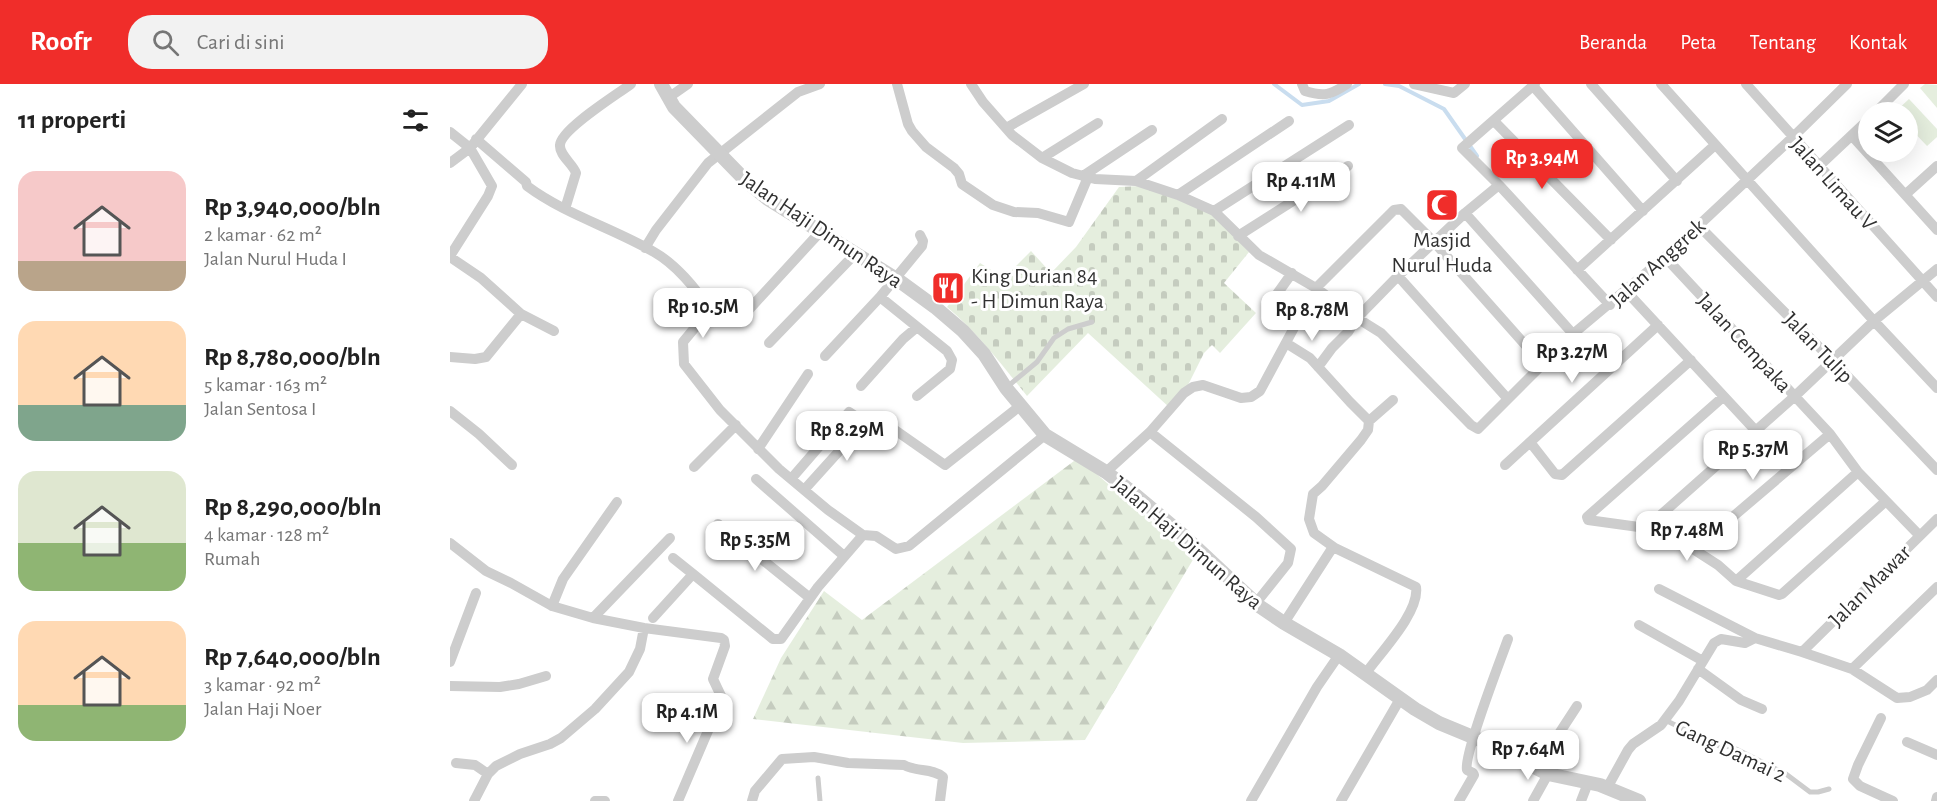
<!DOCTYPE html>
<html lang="id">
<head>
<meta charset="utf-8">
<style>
  body { margin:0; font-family:"Alegreya Sans",sans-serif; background:#f2f2f2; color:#222; height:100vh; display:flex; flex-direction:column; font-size:22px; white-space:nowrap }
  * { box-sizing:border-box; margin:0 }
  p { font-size:20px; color:#767676 }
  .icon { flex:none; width:33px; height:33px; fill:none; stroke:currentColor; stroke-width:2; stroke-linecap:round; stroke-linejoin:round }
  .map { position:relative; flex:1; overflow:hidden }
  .details { display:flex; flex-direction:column; background:#fff; width:450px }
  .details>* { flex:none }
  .controls { position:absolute; left:1408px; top:18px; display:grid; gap:12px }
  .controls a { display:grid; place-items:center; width:60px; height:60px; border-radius:50%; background:#fff; box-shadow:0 6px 24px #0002; font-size:30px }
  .price { position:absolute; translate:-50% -51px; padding:0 14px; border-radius:12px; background:#fff; color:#222; font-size:20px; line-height:39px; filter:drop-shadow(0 2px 3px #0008) }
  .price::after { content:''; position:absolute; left:50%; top:36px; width:18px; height:14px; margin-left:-9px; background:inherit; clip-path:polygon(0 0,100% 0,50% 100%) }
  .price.selected { background:#f02d2a; color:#fff }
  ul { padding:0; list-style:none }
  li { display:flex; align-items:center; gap:18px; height:150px; padding:0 18px }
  li span { display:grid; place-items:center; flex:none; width:168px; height:120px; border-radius:18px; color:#555 }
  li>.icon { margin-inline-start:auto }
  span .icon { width:72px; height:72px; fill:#fffc; stroke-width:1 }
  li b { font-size:26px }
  h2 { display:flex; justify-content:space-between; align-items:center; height:72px; padding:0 18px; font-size:26px }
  header { display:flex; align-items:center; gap:36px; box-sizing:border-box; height:84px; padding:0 30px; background:#f02d2a; color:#fff }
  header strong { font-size:28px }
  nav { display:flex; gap:33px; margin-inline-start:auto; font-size:21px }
  .search { width:420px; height:54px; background:#f2f2f2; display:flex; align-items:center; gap:15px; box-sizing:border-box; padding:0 21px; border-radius:24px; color:#767676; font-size:22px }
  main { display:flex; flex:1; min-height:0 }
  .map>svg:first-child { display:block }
  .grass { fill:#e5eede }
  .forest { fill:url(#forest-firs) }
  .cemetery { fill:url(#cemetery-stones) }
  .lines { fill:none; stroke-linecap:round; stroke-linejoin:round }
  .stream { stroke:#c9ddef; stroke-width:4 }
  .service { stroke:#cdcdcd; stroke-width:5 }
  .minor { stroke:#cdcdcd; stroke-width:10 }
  .tertiary { stroke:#cdcdcd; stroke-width:14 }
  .labels { text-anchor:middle; stroke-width:6; stroke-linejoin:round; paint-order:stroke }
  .street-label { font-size:22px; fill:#303030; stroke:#fff }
  .poi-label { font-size:22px; fill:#303030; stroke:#fff }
</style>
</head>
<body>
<header>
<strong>Roofr</strong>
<div class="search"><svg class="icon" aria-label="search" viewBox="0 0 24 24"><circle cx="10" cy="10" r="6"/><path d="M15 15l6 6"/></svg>Cari di sini</div>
<nav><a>Beranda</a><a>Peta</a><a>Tentang</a><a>Kontak</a></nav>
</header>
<main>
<section class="details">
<h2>11 properti<svg class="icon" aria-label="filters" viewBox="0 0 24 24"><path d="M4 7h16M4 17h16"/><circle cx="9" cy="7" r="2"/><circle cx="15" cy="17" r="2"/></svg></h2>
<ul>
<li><span style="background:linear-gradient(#f6c9c9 75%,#b9a48a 0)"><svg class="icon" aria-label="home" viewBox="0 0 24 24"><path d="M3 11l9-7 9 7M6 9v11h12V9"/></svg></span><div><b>Rp 3,940,000/bln</b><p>2 kamar · 62 m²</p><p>Jalan Nurul Huda I</p></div></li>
<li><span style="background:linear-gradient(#ffd9b3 70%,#7fa58c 0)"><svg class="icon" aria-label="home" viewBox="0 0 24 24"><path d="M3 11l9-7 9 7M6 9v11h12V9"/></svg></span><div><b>Rp 8,780,000/bln</b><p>5 kamar · 163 m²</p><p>Jalan Sentosa I</p></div></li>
<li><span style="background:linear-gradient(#dfe7d0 60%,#8fb573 0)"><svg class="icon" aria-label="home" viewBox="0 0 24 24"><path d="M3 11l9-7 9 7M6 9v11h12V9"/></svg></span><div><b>Rp 8,290,000/bln</b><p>4 kamar · 128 m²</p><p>Rumah</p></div></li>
<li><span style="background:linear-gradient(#ffd9b3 70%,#8fb573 0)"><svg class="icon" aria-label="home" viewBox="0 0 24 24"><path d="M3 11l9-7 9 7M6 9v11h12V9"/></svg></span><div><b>Rp 7,640,000/bln</b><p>3 kamar · 92 m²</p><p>Jalan Haji Noer</p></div></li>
</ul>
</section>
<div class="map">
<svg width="1487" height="717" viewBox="0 0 1487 717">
  <defs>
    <pattern id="forest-firs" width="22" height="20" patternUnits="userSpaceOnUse" patternTransform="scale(1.5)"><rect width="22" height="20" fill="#e5eede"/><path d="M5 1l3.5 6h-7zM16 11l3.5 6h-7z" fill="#c5ccbf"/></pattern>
    <pattern id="cemetery-stones" width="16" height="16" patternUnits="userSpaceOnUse" patternTransform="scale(1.5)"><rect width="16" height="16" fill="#e5eede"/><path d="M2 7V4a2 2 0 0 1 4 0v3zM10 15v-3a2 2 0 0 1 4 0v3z" fill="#c5ccbf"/></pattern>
  </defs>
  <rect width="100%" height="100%" fill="#fff"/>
  <!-- grass -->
  <path class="grass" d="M1475 0 1487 1V24L1470 4Z
    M1459 15 1487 45V53L1477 62 1458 42V28H1445Z"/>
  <!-- forest -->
  <path class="forest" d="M628 374 744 474 635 656 513 659 303 635 331 574 374 507 412 536Z"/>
  <!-- cemetery -->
  <path class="cemetery" d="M690 102 709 108 764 131 799 168 774 199 806 229 770 269 762 261 754 269 735 307 720 324 638 249 577 312C552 281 528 249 497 223L530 179 554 194 581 167 601 189 626 163 669 103Z"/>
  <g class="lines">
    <!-- stream -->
    <path class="stream" d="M824 0 852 21 879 17 909 0
      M935 0 949 2 994 25 1027 72"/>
    <!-- service -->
    <path class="service" d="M557 303 587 278 604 254 618 245 642 238
      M1215 636 1266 661 1272 663 1280 662 1336 690 1360 708H1368L1379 705
      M368 694 370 717"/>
    <!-- minor -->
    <path class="minor" d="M447 0 458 40 462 47 476 63 504 84 509 90 512 100 543 121 564 128 588 129 619 138 638 93
      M521 0 533 18 562 51 592 74 622 89 645 95 686 97 728 111 764 127 809 171 866 204 907 234 931 249 1021 341 1028 345 1123 250 1215 173 1343 53 1397 0
      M852 0 855 7C874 13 881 11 897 0
      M964 0 1004 9 1015 0
      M1141 0 1227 97
      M1211 0 1424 237 1487 304
      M1296 0 1487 213
      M1083 2 1193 127
      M218 14 238 0
      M1426 28 1454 0
      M1044 37 1161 156
      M556 44 634 0
      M0 48 20 64 42 102 38 112 0 172
      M1402 52 1487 146
      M26 55 76 98 77 102C116 131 163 144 204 168 225 180 246 204 258 224L257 229 233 258 234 280 270 326 329 385 378 426 413 451 426 452 446 465 459 462 595 351
      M592 74 648 39
      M0 79 20 64 72 0
      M1369 82 1419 35
      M633 92 702 46
      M686 97 772 35
      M1049 101 1160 221
      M1456 110 1487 82
      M728 111 839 37
      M115 125 126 89C123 80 109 71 110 61 111 45 168 10 181 0
      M764 127 899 41
      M1015 129 1123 250
      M1248 141 1383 277 1487 386
      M788 152 898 82
      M195 164 206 146 258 79 348 8 370 0
      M0 173 31 194 71 230 104 247
      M1215 173 1380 350 1408 388 1469 451
      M1127 186 1265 61
      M948 192 1057 314
      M866 204 944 126 951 125 984 158 1093 281
      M1176 207 1305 346
      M430 213 472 162 473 157 470 151
      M294 231 371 147
      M319 259 406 169
      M836 259 860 274 900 318 919 337
      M375 272 430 213 497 267 502 276 500 285 467 312
      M0 273 25 275 36 273 71 230
      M868 283 882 264 898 248 907 234 948 192 1015 129 1049 101 1012 64 1085 0
      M411 302 453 255 466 244
      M1273 313 1137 433 1138 436 1196 444 1229 456 1268 481 1286 497 1329 511 1332 510 1436 417
      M0 327 29 350 62 381
      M700 348 806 433 841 465 838 479 806 519
      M1080 358 1105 390 1112 391 1241 276
      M308 365 358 290
      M1055 381 1208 241
      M244 383 286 341
      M656 388 700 348 734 309 743 303 753 301 791 314 801 313 810 307 846 240 845 232 826 214 827 210 842 189
      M306 395 394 472
      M341 395 399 328 417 340 432 338 435 339 495 381 570 322
      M354 406 391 365 406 360 424 340
      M268 440 360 514
      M1196 444 1345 312 1424 237 1487 185
      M0 459 36 487 61 499 102 522 143 534 194 544 271 554 274 556 275 562 263 595 272 614 228 717
      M1245 465 1380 350
      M223 474 243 490
      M1286 497 1408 388
      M1209 505 1305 554
      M102 522 113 495 167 418
      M143 534 220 454
      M203 534 243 490 323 555H331L368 503 413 451
      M834 539 881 466 885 464
      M1189 541 1253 577
      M1352 568 1487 435
      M0 578 26 509
      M1248 585 1291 616 1312 625
      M1402 585 1487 503
      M916 589C930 569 970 528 966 503L885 464 864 449 859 435 863 410 872 402 911 356 918 346 919 337 943 316
      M0 602 50 603 69 600 96 592
      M1431 634 1408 681 1403 695 1410 702 1443 717
      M1457 658 1487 671
      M6 679 25 681 38 690
      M1086 685 1127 622
      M1157 704 1178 666 1183 660 1211 641 1229 617 1264 559 1271 555 1295 559 1305 554 1352 568 1402 585 1447 614 1460 613 1477 606 1487 596
      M24 717 38 690 46 682 70 670 100 660 111 654 145 625 179 588 190 565 194 544
      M145 717H155
      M302 717 305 707 332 675 364 673 398 679 454 681C466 688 483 684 493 693L490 717
      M801 717 867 603 889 571
      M891 717 950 615
      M1009 717 1024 691 1023 689 1017 686C1013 672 1051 575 1058 555
      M1083 717 1098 690
      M1131 717 1138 699
      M1486 717 1487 713"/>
    <!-- tertiary -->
    <path class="tertiary" d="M211 0 224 23 296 97 318 115 448 196 485 223 513 247 534 270 556 304 595 351 656 388 682 408 733 451 809 522 834 539 889 571 965 625 989 639 1035 658 1098 690 1150 701 1189 717"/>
  </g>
  <!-- icons -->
  <defs>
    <symbol id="mosque-square" viewBox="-11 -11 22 22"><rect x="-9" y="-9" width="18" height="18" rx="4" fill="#f02d2a" stroke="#fff"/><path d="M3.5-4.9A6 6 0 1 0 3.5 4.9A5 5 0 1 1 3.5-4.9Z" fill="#fff"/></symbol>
    <symbol id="restaurant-square" viewBox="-11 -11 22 22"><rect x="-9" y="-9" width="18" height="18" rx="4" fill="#f02d2a" stroke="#fff"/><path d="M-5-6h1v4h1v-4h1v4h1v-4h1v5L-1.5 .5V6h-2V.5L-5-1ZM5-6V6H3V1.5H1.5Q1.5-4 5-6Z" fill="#fff"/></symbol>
  </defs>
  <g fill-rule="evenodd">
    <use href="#mosque-square" x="973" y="102" width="38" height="38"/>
    <use href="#restaurant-square" x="479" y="185" width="38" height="38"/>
  </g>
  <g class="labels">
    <!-- street labels -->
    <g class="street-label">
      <text transform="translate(1384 99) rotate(48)" y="8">Jalan Limau V</text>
      <text transform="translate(372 145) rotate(34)" y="8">Jalan Haji Dimun Raya</text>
      <text transform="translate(1207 178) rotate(-42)" y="8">Jalan Anggrek</text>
      <text transform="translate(1295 258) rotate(47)" y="8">Jalan Cempaka</text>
      <text transform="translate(1369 263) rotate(46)" y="8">Jalan Tulip</text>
      <text transform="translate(738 458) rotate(41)" y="8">Jalan Haji Dimun Raya</text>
      <text transform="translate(1419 501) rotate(-45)" y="8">Jalan Mawar</text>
      <text transform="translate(1281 666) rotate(25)" y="8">Gang Damai 2</text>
    </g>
    <!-- poi labels -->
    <g class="poi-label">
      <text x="992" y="163">Masjid<tspan x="992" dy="25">Nurul Huda</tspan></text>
      <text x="521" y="199" text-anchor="start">King Durian 84<tspan x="521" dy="25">- H Dimun Raya</tspan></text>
    </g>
  </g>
</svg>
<div class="controls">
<a><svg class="icon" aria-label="layers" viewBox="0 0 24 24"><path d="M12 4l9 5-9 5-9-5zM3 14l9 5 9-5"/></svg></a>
</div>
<b class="price selected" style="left:1092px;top:106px">Rp 3.94M</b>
<b class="price" style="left:851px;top:129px">Rp 4.11M</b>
<b class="price" style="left:253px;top:255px">Rp 10.5M</b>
<b class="price" style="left:862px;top:258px">Rp 8.78M</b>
<b class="price" style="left:1122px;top:300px">Rp 3.27M</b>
<b class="price" style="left:397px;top:378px">Rp 8.29M</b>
<b class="price" style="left:1303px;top:397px">Rp 5.37M</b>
<b class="price" style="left:1237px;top:478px">Rp 7.48M</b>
<b class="price" style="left:305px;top:488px">Rp 5.35M</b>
<b class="price" style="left:237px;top:660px">Rp 4.1M</b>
<b class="price" style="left:1078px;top:697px">Rp 7.64M</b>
</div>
</main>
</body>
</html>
